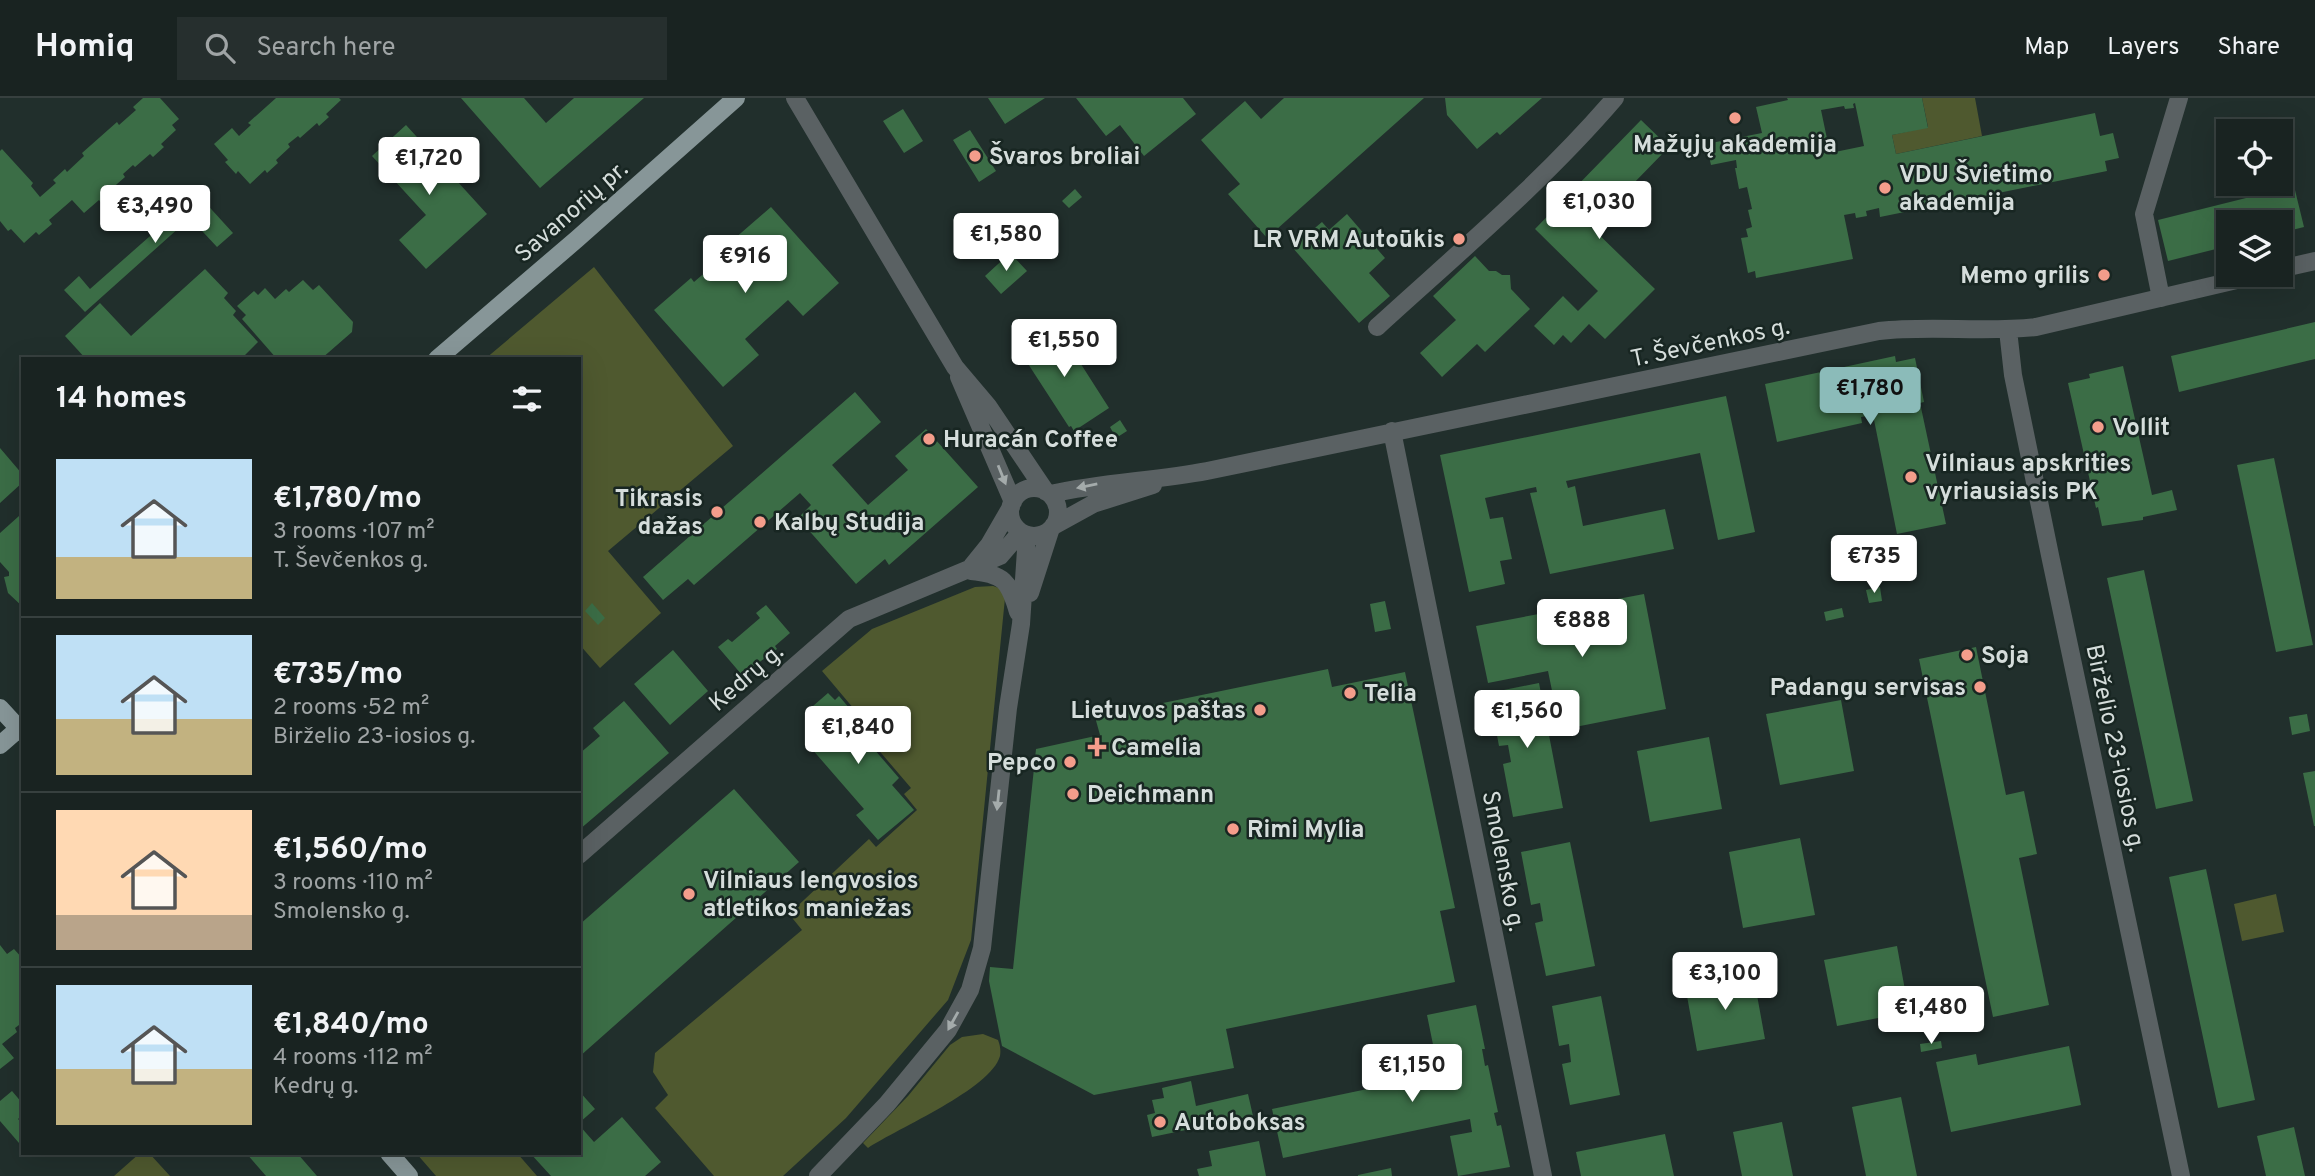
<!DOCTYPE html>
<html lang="en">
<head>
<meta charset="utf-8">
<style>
  body { margin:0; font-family:Overpass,sans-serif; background:#262f2e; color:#f1f3f6; height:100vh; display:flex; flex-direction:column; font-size:26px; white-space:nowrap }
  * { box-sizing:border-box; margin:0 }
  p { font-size:23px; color:#9fa4a5 }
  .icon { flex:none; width:38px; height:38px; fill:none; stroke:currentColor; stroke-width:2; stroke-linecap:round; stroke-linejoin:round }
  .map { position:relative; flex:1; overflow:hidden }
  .side { position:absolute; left:21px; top:259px; width:560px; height:798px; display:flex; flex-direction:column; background:#192321; border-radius:0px; box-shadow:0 7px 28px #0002,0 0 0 2px #37403f }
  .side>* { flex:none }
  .buttons { position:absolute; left:2216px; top:21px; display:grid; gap:14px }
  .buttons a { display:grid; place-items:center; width:77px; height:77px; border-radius:0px; background:#192321; box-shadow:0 7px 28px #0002,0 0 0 2px #37403f; font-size:35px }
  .price { position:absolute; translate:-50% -60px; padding:0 16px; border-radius:7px; background:#fff; color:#222; font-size:23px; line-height:46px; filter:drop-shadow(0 2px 4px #0008) }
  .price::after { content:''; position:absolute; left:50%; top:42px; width:21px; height:16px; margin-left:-10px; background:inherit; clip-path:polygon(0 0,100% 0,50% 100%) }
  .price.current { background:#8bbbb9; color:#111 }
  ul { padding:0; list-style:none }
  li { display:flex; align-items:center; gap:21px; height:175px; padding:0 35px }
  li+li { border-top:2px solid #37403f }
  li span { display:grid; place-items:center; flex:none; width:196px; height:140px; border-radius:0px; color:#555 }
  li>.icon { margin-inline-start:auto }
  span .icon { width:84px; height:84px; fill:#fffc; stroke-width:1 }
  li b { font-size:30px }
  h2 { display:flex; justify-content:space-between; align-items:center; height:84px; padding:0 35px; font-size:30px }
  header { display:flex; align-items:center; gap:42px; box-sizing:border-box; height:98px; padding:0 35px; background:#192321; border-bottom:2px solid #37403f }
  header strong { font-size:33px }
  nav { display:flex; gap:38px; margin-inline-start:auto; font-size:24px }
  .search { width:490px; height:63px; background:#262f2e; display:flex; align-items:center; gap:18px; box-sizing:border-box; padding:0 24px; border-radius:0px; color:#9fa4a5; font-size:26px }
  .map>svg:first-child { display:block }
  .green { fill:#4f592f }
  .building { fill:#3b6d46; fill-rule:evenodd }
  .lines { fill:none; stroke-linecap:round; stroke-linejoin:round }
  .street { stroke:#5a6163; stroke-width:18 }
  .primary { stroke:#879698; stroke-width:18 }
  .oneway { fill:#a4abab }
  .poi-dot { fill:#f49d8b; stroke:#182622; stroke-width:2.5 }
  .labels { text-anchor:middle; stroke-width:5; stroke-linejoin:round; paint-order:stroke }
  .poi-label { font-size:24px; font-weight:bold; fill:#d5dddb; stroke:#182622; text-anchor:start }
  .street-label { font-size:24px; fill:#d5dddb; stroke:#182622 }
</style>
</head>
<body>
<header>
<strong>Homiq</strong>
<div class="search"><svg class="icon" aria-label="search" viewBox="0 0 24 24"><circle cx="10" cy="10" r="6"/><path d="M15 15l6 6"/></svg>Search here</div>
<nav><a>Map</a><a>Layers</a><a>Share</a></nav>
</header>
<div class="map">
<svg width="2315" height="1078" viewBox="0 0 2315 1078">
  <rect width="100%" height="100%" fill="#212f2c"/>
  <!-- green -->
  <path class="green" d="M1922 0H1975L1982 38 1896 56 1892 37 1928 29Z
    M594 169 733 348 608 453 661 515 600 570 579 546V261H485Z
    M993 488 1002 491 1005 500 971 842 948 902 846 1020 783 1078H714L655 1010 668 997 653 974 655 955 802 832 789 816 869 741 876 749 917 712 904 696 911 690 864 635 870 630 822 573 872 531 975 489Z
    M2276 796 2284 834 2242 843 2234 806Z
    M983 936 998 942C1000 947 1001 952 1000 958 991 991 898 1030 868 1050L863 1045 908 998 950 947 962 939Z
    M140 1055H149L170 1078H114Z
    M416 1055H517L537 1078H436Z"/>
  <!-- building -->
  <path class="building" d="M143 0H160L179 21 172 27 176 32 161 46 164 49 153 59 150 56 135 69 133 67 123 76 125 79 109 93 113 96 102 106 99 102 84 115 72 102 49 122 52 126 39 137 36 134 24 145 11 131 8 133 0 123V53L2 51 33 85 31 88 40 99 56 85 53 82 65 71 67 74 84 58 82 55 117 24 119 27 136 12 133 9Z
    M276 0H339L341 2 326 16 329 19 319 28 317 25 300 40 298 38 288 46 290 49 276 62 278 65 267 75 265 72 250 86 238 73 236 76 225 64 228 62 214 46 232 30 239 38 251 27 248 25Z
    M461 0H524L546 25 574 0H644L540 90Z
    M988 0H1045L1005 26Z
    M1076 0H1183L1196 16 1144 58 1120 27 1106 38Z
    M1284 0H1424L1267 140 1228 96 1240 86 1201 42 1245 3 1261 21Z
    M1445 0H1542L1500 37 1497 34 1477 51 1447 17Z
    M1787 0H1922L1928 30 1892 37 1896 56 2095 15 2100 38 2113 35 2119 60 2105 63 2107 73 1880 119 1879 110 1866 113 1867 118 1856 120 1855 115 1844 117 1853 161 1756 180 1755 173 1748 175 1741 140 1748 139 1746 131 1752 129 1748 112 1752 111 1747 89 1739 91 1735 70H1737L1736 62 1711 67 1706 46 1762 35 1756 9 1788 2ZM1855 5 1864 48 1830 55 1821 12 1844 8 1845 11 1854 10 1853 6Z
    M903 11 923 43 904 55 883 23Z
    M1641 22 1669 49 1591 129 1655 191 1605 241 1589 226 1571 245 1563 237 1554 247 1534 228 1563 198 1578 213 1598 193 1535 131Z
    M406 27 487 116 426 171 399 142 426 117 372 58Z
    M970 32 996 73 979 84 953 42Z
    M2294 88 2304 129 2280 135V124H2228V148L2168 163 2158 122Z
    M192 90 233 135 217 149 190 120 85 214 64 192 79 178 90 191 158 131 153 125Z
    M1075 91 1082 99 1069 110 1062 103Z
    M771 109 839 185 803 218 788 202 745 241 759 257 723 289 654 212 691 180 694 184 738 146 734 141Z
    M1347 116 1385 160 1369 175 1390 198 1359 225 1292 149 1322 124 1329 132Z
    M1010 155 1027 173 1001 196 985 178Z
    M1475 158 1489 173H1496L1502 177H1510L1511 191 1530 211 1485 254 1477 246 1442 279 1420 255 1456 222 1433 198Z
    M205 171 228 195 224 200 236 213 233 217 258 244 241 261H86L65 238 100 205 131 238Z
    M303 182 313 192 319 187 353 224 352 234 321 261H277L242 221 246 217 237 208 254 193 258 197 265 190 275 201 286 191 289 194Z
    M2315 224V261L2179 294 2171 258Z
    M1056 227 1109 310 1074 333 1071 328 1069 329 1021 255 1024 253 1022 250Z
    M1895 258 1896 264 1915 260 1924 304 1920 305 1946 426 1897 436 1873 317 1861 319 1862 325 1777 344 1765 286Z
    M2123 268 2152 397 2172 392 2177 412 2143 419V422L2102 428 2098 409 2096 410 2068 285 2090 280 2089 276Z
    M855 294 881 324 832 367 868 407 908 372 895 358 926 331 978 389 889 467 885 461 856 486 798 420 811 407 800 395 694 487 688 481 663 502 643 479Z
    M1726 298 1755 434 1718 442 1700 355 1566 383 1568 390 1575 388 1583 428 1665 411 1674 451 1550 476 1530 395 1537 394 1536 389 1485 400 1490 421 1503 419 1512 461 1500 463 1505 486 1469 494 1440 357Z
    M1120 322 1127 333 1116 340 1110 329Z
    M0 350 23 377V384L0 405Z
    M2274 360 2313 547 2276 554 2237 367Z
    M19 418 23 423V509L8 495 4 479 9 478V474L0 464V435Z
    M2144 472 2193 703 2156 711 2107 480Z
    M1880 489 1882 503 1869 505 1866 492Z
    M1644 496 1666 611 1560 632 1548 573 1488 585 1476 528Z
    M1385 503 1391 531 1375 534 1370 506Z
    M592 505 605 520 598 527 585 513Z
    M766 507 790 535 775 548 777 551 742 577 718 549 728 541 732 544 760 520 756 515Z
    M1842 510 1844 519 1826 523 1824 514Z
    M1976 549 2006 697 2024 693 2037 756 2019 760 2049 907 1993 919 1919 561Z
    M673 552 708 593 670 627 634 586Z
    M1328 571 1332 589 1405 574 1455 810 1440 813 1455 884 1226 931 1234 970 1094 997 1002 948 989 883 990 869 1013 871 1036 651 1100 637 1095 619Z
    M1539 585 1563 710 1513 719 1503 666 1511 664 1508 647 1499 648 1489 595Z
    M828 595 835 602 839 598 867 631 861 636 899 680 892 687 914 712 878 742 856 717 864 711 811 650 818 644 805 629 820 616 813 608Z
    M1841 602 1854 673 1780 687 1766 616Z
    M624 603 669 655 579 732V656L600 638 593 630Z
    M2307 616 2310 633 2292 637 2289 619Z
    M1709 639 1722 711 1650 724 1637 653Z
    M2315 673V728H2314L2303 675Z
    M734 691 799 764 579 959V827Z
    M1800 740 1815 817 1743 830 1729 754Z
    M1570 744 1595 868 1546 878 1535 825 1543 823 1540 805 1531 807 1521 754Z
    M2206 771 2255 1002 2218 1010 2169 779Z
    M0 847 7 856 14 851 23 861V924L15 930 17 934 2 946 14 960 0 971Z
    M1897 848 1909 914 1837 928 1824 862Z
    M1753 875 1765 941 1697 953 1685 887Z
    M1601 898 1620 997 1570 1007 1562 966 1571 964 1569 946 1559 948 1552 908Z
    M1476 907 1485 951H1482L1485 968 1488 967 1498 1014 1494 1015 1497 1028 1501 1027 1510 1069 1458 1078 1450 1038 1472 1034 1470 1021 1283 1060 1272 1011 1439 976 1427 917Z
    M1941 943 1942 950 1921 954 1920 946Z
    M2069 948 2081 1007 1951 1034 1936 964 1976 956 1978 967Z
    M1191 983 1196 1008 1248 996 1253 1018 1152 1039 1147 1017 1155 1015 1152 1002 1164 1000 1162 990Z
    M12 993 23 1006V1016L18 1021 23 1026V1042L19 1045 0 1023V1003Z
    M579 993 595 1011 579 1025Z
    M1901 999 1917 1078H1866L1852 1009Z
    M622 1019 661 1064 645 1078H551L530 1055H579V1027L594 1044Z
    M1782 1024 1793 1078H1742L1733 1034Z
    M2294 1029 2305 1078H2266L2257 1038Z
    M1665 1036 1674 1078H1581L1576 1054Z
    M1259 1043 1266 1078H1199L1197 1071 1212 1068 1209 1053Z
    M246 1055H297L317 1078H266Z
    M1391 1070 1392 1078H1358V1077Z"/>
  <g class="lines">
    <!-- street -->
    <path class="street" d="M795 0 955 269 988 308 1046 394
      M2280 171 2315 163
      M2161 200 2144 116 2179 0
      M1377 229C1458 155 1544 83 1615 0
      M2008 232 2013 277 2051 462 2181 1078
      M959 279 1013 404
      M1392 333 1543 1078
      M1010 414a24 24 0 1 1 48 0a24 24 0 1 1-48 0Z
      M1050 396C1103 384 1154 383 1207 373L1879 233C1931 227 1984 235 2036 229L2258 177
      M1053 428 1093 406 1153 387
      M972 468 989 447 1011 409
      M971 473C1004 476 1009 483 1018 514
      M1030 495 1050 433
      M579 757 849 521 1000 458 1021 434
      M818 1078 887 1006 948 932 970 892 982 850 1008 610 1021 526 1027 437"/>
    <!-- primary -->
    <path class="primary" d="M437 261 577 141 736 0
      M0 610 23 635
      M0 647 23 627
      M389 1055 409 1078"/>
  </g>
  <!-- one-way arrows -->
  <defs><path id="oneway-solid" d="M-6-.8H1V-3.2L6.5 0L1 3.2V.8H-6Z" transform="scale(1.75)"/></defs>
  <g class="oneway">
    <use href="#oneway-solid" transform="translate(1002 377) rotate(68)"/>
    <use href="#oneway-solid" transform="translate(1087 388) rotate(169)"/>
    <use href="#oneway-solid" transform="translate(998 702) rotate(96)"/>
    <use href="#oneway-solid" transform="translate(953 923) rotate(119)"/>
  </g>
  <!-- markers -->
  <g class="poi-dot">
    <circle cx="1735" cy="20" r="7"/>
    <circle cx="975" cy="58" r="7"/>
    <circle cx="1885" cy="90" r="7"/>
    <circle cx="1459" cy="141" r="7"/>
    <circle cx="2104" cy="177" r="7"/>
    <circle cx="2098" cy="329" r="7"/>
    <circle cx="929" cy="341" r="7"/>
    <circle cx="1911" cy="379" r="7"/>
    <circle cx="717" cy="414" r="7"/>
    <circle cx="760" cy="424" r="7"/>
    <circle cx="1967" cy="557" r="7"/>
    <circle cx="1980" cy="589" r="7"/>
    <circle cx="1350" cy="595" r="7"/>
    <circle cx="1260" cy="612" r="7"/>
    <path d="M1093.5 638.5h7v7h7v7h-7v7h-7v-7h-7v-7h7z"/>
    <circle cx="1070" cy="664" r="7"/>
    <circle cx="1073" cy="696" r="7"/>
    <circle cx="1233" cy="731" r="7"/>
    <circle cx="689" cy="796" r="7"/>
    <circle cx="1160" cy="1024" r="7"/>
  </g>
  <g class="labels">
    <!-- poi labels -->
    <g class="poi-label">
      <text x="1735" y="54" text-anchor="middle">Mažųjų akademija</text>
      <text x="989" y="66">Švaros broliai</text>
      <text x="1899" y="84">VDU Švietimo<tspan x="1899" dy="28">akademija</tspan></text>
      <text x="1445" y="149" text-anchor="end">LR VRM Autoūkis</text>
      <text x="2090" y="185" text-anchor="end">Memo grilis</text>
      <text x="2112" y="337">Vollit</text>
      <text x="943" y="349">Huracán Coffee</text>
      <text x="1925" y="373">Vilniaus apskrities<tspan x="1925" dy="28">vyriausiasis PK</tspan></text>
      <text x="703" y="408" text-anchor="end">Tikrasis<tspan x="703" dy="28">dažas</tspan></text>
      <text x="774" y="432">Kalbų Studija</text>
      <text x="1981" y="565">Soja</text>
      <text x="1966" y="597" text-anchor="end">Padangu servisas</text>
      <text x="1364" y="603">Telia</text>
      <text x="1246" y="620" text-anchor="end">Lietuvos paštas</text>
      <text x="1111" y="657">Camelia</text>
      <text x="1056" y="672" text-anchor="end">Pepco</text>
      <text x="1087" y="704">Deichmann</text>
      <text x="1247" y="739">Rimi Mylia</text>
      <text x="703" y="790">Vilniaus lengvosios<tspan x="703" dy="28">atletikos maniežas</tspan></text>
      <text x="1174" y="1032">Autoboksas</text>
    </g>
    <!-- street labels -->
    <g class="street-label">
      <text transform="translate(571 113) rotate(-41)" y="8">Savanorių pr.</text>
      <text transform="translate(1710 244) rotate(-12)" y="8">T. Ševčenkos g.</text>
      <text transform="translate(746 579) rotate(-41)" y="8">Kedrų g.</text>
      <text transform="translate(2116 650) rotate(78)" y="8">Birželio 23-iosios g.</text>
      <text transform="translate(1504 763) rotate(79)" y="8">Smolensko g.</text>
    </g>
  </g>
</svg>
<div class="buttons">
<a><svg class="icon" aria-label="locate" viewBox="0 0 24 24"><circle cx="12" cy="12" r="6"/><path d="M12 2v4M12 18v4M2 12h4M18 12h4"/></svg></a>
<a><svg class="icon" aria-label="layers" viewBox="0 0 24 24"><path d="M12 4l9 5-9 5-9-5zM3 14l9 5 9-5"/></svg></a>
</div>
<b class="price" style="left:429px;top:99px">€1,720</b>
<b class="price" style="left:1599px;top:143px">€1,030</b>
<b class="price" style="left:155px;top:147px">€3,490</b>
<b class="price" style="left:1006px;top:175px">€1,580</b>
<b class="price" style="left:745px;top:197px">€916</b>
<b class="price" style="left:1064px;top:281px">€1,550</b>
<b class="price current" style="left:1870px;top:329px">€1,780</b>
<b class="price" style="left:1874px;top:497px">€735</b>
<b class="price" style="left:1582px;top:561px">€888</b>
<b class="price" style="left:1527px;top:652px">€1,560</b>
<b class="price" style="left:858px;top:668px">€1,840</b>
<b class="price" style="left:1725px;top:914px">€3,100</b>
<b class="price" style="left:1931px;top:948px">€1,480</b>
<b class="price" style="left:1412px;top:1006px">€1,150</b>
<section class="side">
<h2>14 homes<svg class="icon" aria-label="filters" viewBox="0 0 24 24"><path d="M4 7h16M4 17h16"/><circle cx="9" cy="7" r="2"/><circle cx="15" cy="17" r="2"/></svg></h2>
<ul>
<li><span style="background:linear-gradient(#bfe0f5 70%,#c2b280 0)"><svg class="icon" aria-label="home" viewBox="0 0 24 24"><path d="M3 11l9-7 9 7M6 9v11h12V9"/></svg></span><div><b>€1,780/mo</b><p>3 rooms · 107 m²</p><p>T. Ševčenkos g.</p></div></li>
<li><span style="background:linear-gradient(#bfe0f5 60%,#c2b280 0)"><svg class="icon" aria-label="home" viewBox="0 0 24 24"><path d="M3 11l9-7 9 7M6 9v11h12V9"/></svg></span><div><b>€735/mo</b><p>2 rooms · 52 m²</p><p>Birželio 23-iosios g.</p></div></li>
<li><span style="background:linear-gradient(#ffd9b3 75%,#b9a48a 0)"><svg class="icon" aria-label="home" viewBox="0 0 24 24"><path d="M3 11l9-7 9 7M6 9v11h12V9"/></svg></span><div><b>€1,560/mo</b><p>3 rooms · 110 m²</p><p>Smolensko g.</p></div></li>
<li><span style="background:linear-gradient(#bfe0f5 60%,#c2b280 0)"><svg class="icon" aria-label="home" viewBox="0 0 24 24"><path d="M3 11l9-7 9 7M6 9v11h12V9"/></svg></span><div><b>€1,840/mo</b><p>4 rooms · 112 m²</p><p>Kedrų g.</p></div></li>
</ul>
</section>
</div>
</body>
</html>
